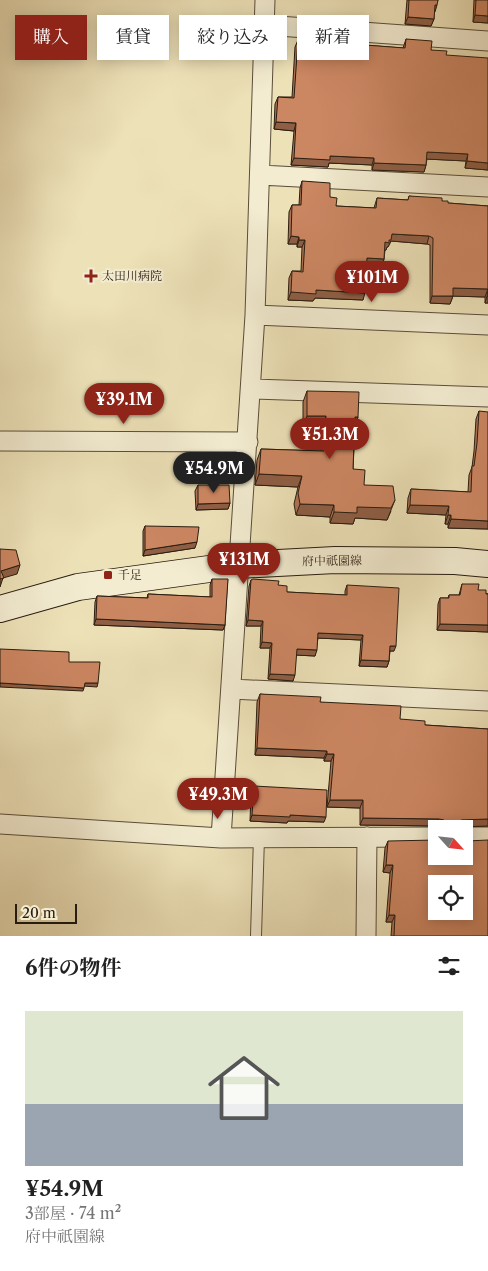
<!DOCTYPE html>
<html lang="ja">
<head>
<meta charset="utf-8">
<style>
  body { margin:0; font-family:"Libre Caslon Text","Noto Serif JP",serif; background:#f2f2f2; color:#222; height:100vh; display:flex; flex-direction:column; font-size:19px; white-space:nowrap }
  * { box-sizing:border-box; margin:0 }
  p { font-size:16px; color:#767676 }
  .icon { flex:none; width:28px; height:28px; fill:none; stroke:currentColor; stroke-width:2; stroke-linecap:round; stroke-linejoin:round }
  .map { position:relative; height:936px; overflow:hidden }
  .drawer { display:flex; flex-direction:column; background:#fff; flex:1 }
  .drawer>* { flex:none }
  .banner { position:absolute; left:15px; top:15px; width:459px; height:45px; display:flex; gap:10px }
  .needle { width:32px; rotate:117deg }
  .tools { position:absolute; left:428px; top:820px; display:grid; gap:10px }
  .tools a { display:grid; place-items:center; width:45px; height:45px; border-radius:0px; background:#fff; box-shadow:0 2px 12px #0003; font-size:25px }
  .scale { position:absolute; left:15px; bottom:12px; width:62px; box-sizing:border-box; padding-left:5px; border:2px solid #291c10; border-top:0; font-size:14px; line-height:18px; white-space:nowrap; color:#291c10; -webkit-text-stroke:4px #f3ecd1; paint-order:stroke }
  .price { position:absolute; translate:-50% -42px; padding:0 11px; border-radius:18px; background:#8f2418; color:#fff; font-size:16px; line-height:32px; filter:drop-shadow(0 1px 2px #0008) }
  .price::after { content:''; position:absolute; left:50%; top:30px; width:15px; height:11px; margin-left:-8px; background:inherit; clip-path:polygon(0 0,100% 0,50% 100%) }
  .price.on { background:#222; color:#fff }
  ul { padding:0; list-style:none }
  li { display:grid; align-content:center; gap:10px; height:265px; padding:0 25px }
  li span { display:grid; place-items:center; height:155px; border-radius:0px; color:#555 }
  li>.icon { margin-inline-start:auto }
  span .icon { width:90px; height:90px; fill:#fffc; stroke-width:1 }
  li b { font-size:21px }
  h2 { display:flex; justify-content:space-between; align-items:center; height:60px; padding:0 25px; font-size:21px }
  .pill { padding:0 18px; border-radius:0px; background:#fff; box-shadow:0 2px 12px #0003; font-size:18px; line-height:45px }
  .pill.on { background:#8f2418; color:#fff }
  .map>svg:first-child { display:block }
  .lines { fill:none; stroke-linecap:round; stroke-linejoin:round }
  .service-casing { stroke:#5a4d3a; stroke-width:12 }
  .minor-casing { stroke:#5a4d3a; stroke-width:21 }
  .secondary-casing { stroke:#291c10; stroke-width:28 }
  .service { stroke:#f3ecd1; stroke-width:10 }
  .minor { stroke:#f3ecd1; stroke-width:19 }
  .secondary { stroke:#f3ecd1; stroke-width:26 }
  .wall { fill:#af7354; stroke:#291c10 }
  .shaded-wall { fill:#8e5e45; stroke:#291c10 }
  .building { fill:#cb8662; stroke:#291c10; fill-rule:evenodd }
  .poi-dot { fill:#8f2418; stroke:#f3ecd1; stroke-width:2 }
  .labels { text-anchor:middle; stroke-width:4; stroke-linejoin:round; paint-order:stroke }
  .poi-label { font-size:12px; fill:#291c10; stroke:#f3ecd1; text-anchor:start }
  .street-label { font-size:12px; fill:#291c10; stroke:#f3ecd1 }
</style>
</head>
<body>
<div class="map">
<svg width="488" height="936" viewBox="0 0 488 936">
  <rect width="100%" height="100%" fill="#ede1b8"/>
  <filter id="stains"><feTurbulence type="fractalNoise" baseFrequency=".004" numOctaves="4"/><feColorMatrix values="0 0 0 0 .2 0 0 0 0 .09 0 0 0 0 .02 0 0 0 .5 -.17"/></filter>
  <radialGradient id="worn" r=".72"><stop offset=".6" stop-color="#630" stop-opacity="0"/><stop offset="1" stop-color="#630" stop-opacity=".3"/></radialGradient>
  <g class="lines">
    <defs>
      <path id="service" d="M256 936 259 837"/>
      <path id="minor" d="M264 25 488 41
        M260 175 488 187
        M255 315 488 325
        M251 389 488 397
        M0 441 248 442
        M231 689 488 701
        M0 824 221 838 436 837
        M464 837H488
        M221 838 255 315 265 0
        M366 936 367 837"/>
      <path id="secondary" d="M0 609 78 587 238 565 335 560 455 561 488 564"/>
    </defs>
    <!-- service casing -->
    <use href="#service" class="service-casing"/>
    <!-- minor casing -->
    <use href="#minor" class="minor-casing"/>
    <!-- secondary casing -->
    <use href="#secondary" class="secondary-casing"/>
    <!-- service -->
    <use href="#service" class="service"/>
    <!-- minor -->
    <use href="#minor" class="minor"/>
    <!-- secondary -->
    <use href="#secondary" class="secondary"/>
  </g>
  <!-- wall -->
  <path class="wall" d="M407 0H438L434 12V19L431 26 405 24Z
    M474 0H488V23L473 22Z
    M406 39 431 50 446 55 488 170 465 168 466 161 427 159 426 165 424 172 372 170V165L329 163 328 167 291 165 294 131 274 129 275 104 278 97H292L295 47 298 40 403 48Z
    M302 181 330 197 336 206 374 208 377 198 408 200 409 196 442 201 448 203 488 206V303H485V297L453 296 450 304 430 303V245L427 244 391 241 388 247H387L386 250H385L384 259 382 266H367L363 300 315 298 313 301 288 300 289 278 292 271H301L302 247H297V244H288L289 212 292 205H299L300 188Z
    M307 391 358 417 355 427 353 469 364 485 391 511 387 520 355 518 353 524 330 523V517L296 515 294 504 298 487 255 485 257 460 261 449 321 451 322 427H303V402Z
    M479 411 488 529 448 528V524H445L446 515 407 513 408 498 411 489 468 492 469 475 472 467 474 451 476 419Z
    M198 485 230 503 228 509 196 510 195 491Z
    M145 526 195 548 143 556V531Z
    M212 579 225 625 223 630 94 625 95 602 97 596 147 598 148 594 210 597V585Z
    M251 580 278 585 287 592 345 595V591L347 585 394 651H390L389 661 387 667 359 666 361 640 318 638 315 656 296 655 293 681 268 679 270 648H260L261 626H246L249 586Z
    M462 584 488 594V632L437 630 438 604 440 598H448L449 595H459Z
    M260 694 320 702 425 725 488 729V826L459 827 457 829H443L441 827 436 826 360 825V808L327 807 331 761H324V758L255 755 257 702Z
    M254 786 324 822 288 821 287 823 250 821 251 792Z
    M388 841 488 936H391L392 922H386L390 873 383 872 385 848Z"/>
  <!-- shaded-wall -->
  <path class="shaded-wall" d="M435 5H437L435 12H432Z
    M475 15 488 16V23L473 22Z
    M408 17 434 19 431 26 405 24Z
    M276 122 296 123 294 131 274 129Z
    M427 152 468 154 466 161 425 159Z
    M330 156 374 158 372 165 329 163 328 167 291 165 294 158Z
    M467 161 488 163V170L465 168Z
    M374 163 426 165 424 172 372 170Z
    M392 234 429 236 427 244 391 241 388 247H387L386 250H382L385 242Z
    M291 236 299 237 297 244H288Z
    M299 240H305L302 247H297Z
    M367 258 384 259 382 266H365Z
    M453 288 488 289 485 297 450 296Z
    M316 290 365 293 363 300 315 298 313 301 288 300 291 292Z
    M432 296H453L450 304 430 303Z
    M487 296H488V303H485Z
    M307 416H326L322 427H303Z
    M355 417H358L354 428Z
    M259 474 302 476 298 487 255 485Z
    M395 500 387 520 355 518 353 524 330 523 334 512 357 507Z
    M230 503 228 509 196 510 198 504Z
    M300 504 334 505 330 517 296 515Z
    M410 505 449 506 446 515 407 513Z
    M448 515H451L448 524H445Z
    M451 519 488 521V529L448 528Z
    M197 542 195 548 143 556 145 550Z
    M20 565 17 574 3 578 0 587V574L1 571Z
    M96 619 225 625 223 630 94 625Z
    M248 620 263 621 261 626H246Z
    M440 624 488 625V632L437 630Z
    M318 633 363 635 361 640 316 638Z
    M262 642 272 643 270 648H260Z
    M390 646H396L394 651H388Z
    M297 649 317 650 315 656 295 655Z
    M361 660 389 661 387 667 359 666Z
    M270 674 295 675 293 681 268 679Z
    M0 683 84 688 83 691 0 687Z
    M85 683H98L97 687 83 686Z
    M257 748 327 751 324 758 255 755Z
    M327 754H334L331 761H324Z
    M330 800H363L360 808 327 807Z
    M252 815H290L326 817 324 822 288 821 287 823 250 821Z
    M363 818 439 819 436 826 360 825Z
    M488 819V826L459 827 457 829H455L457 825 461 820Z
    M386 865H393L390 873 383 872Z
    M389 915H395L392 922H386Z"/>
  <!-- building -->
  <path class="building" d="M409 0H438L437 5H435L434 19 408 17Z
    M476 0H488V16L475 15Z
    M406 39 432 41 431 50 447 51 446 55 488 58V163L467 161 468 154 427 152 426 165 374 163V158L330 156V160L294 158 296 123 276 122 278 97 294 98 298 40 405 48Z
    M302 181 330 183V197L337 198 336 206 376 208 377 198 408 200 409 196 442 198V201H448V203L488 206V296H487L488 289 453 288V296H432L433 238 429 236 392 234 391 240H389V243L385 242 384 259 367 258 365 293 316 290V294L291 292 292 271 303 272 305 240H299V237L291 236 292 205H301Z
    M307 391 359 392 358 417H355L353 469 365 470 364 485 393 486 395 500 391 508 357 507V513L334 512V505L300 504 298 493 302 476 259 474 261 449 324 451 326 416H307Z
    M479 411 488 412V521L451 519V515H448L449 506 410 505 411 489 471 492 472 466H474L477 443Z
    M198 485H229L230 503 198 504Z
    M145 526 199 527 197 542 145 550Z
    M0 549 16 550 20 565 1 571 4 578 0 579Z
    M212 579H228L225 625 96 619 97 596 148 598V594L212 597Z
    M253 579 279 581 278 585 287 586V592L347 595V585L399 588 396 646H390L389 661 361 660 363 635 318 633 317 650 297 649 295 675 270 674 272 643 262 642 263 621 248 620 251 580Z
    M462 584H479L478 590H486V594H488V625L440 624V598H449V595H460Z
    M0 649 69 652V662H100L98 683H85L84 688 0 683Z
    M260 694 321 697 320 702 401 706 400 719 425 721V725L488 729V819L461 820 457 825 456 829H449L448 824 444 820 439 819 363 818V800H330L334 754H327V751L257 748Z
    M254 786 327 790 326 817 290 815V817L252 815Z
    M436 840V856H464V840L467 841 488 840V936H394L395 915H389L393 865H386L388 841ZM436 884H464V911H436Z"/>
  <!-- markers -->
  <g class="poi-dot">
    <path d="M88.5 268.5h5v5h5v5h-5v5h-5v-5h-5v-5h5z"/>
    <rect x="103" y="570" width="10" height="10" rx="2.5"/>
  </g>
  <g class="labels">
    <!-- poi labels -->
    <g class="poi-label">
      <text x="102" y="280">太田川病院</text>
      <text x="118" y="579">千足</text>
    </g>
    <!-- street labels -->
    <g class="street-label">
      <text transform="translate(332 561) rotate(-1)" y="4">府中祇園線</text>
    </g>
  </g>
  <rect width="100%" height="100%" filter="url(#stains)"/>
  <rect width="100%" height="100%" fill="url(#worn)"/>
</svg>
<div class="tools">
<a><svg class="needle" viewBox="-14 -14 28 28"><path d="M0-13l5 13h-10z" fill="#e53935"/><path d="M0 13l5-13h-10z" fill="#767676"/></svg></a>
<a><svg class="icon" aria-label="locate" viewBox="0 0 24 24"><circle cx="12" cy="12" r="6"/><path d="M12 2v4M12 18v4M2 12h4M18 12h4"/></svg></a>
</div>
<div class="scale">20 m</div>
<b class="price" style="left:372px;top:303px">¥101M</b>
<b class="price" style="left:124px;top:425px">¥39.1M</b>
<b class="price" style="left:330px;top:460px">¥51.3M</b>
<b class="price on" style="left:214px;top:494px">¥54.9M</b>
<b class="price" style="left:244px;top:585px">¥131M</b>
<b class="price" style="left:218px;top:820px">¥49.3M</b>
<div class="banner">
<a class="pill on">購入</a>
<a class="pill">賃貸</a>
<a class="pill">絞り込み</a>
<a class="pill">新着</a>
</div>
</div>
<section class="drawer">
<h2>6件の物件<svg class="icon" aria-label="filters" viewBox="0 0 24 24"><path d="M4 7h16M4 17h16"/><circle cx="9" cy="7" r="2"/><circle cx="15" cy="17" r="2"/></svg></h2>
<ul>
<li><span style="background:linear-gradient(#dfe7d0 60%,#9aa5b1 0)"><svg class="icon" aria-label="home" viewBox="0 0 24 24"><path d="M3 11l9-7 9 7M6 9v11h12V9"/></svg></span><div><b>¥54.9M</b><p>3部屋 · 74 m²</p><p>府中祇園線</p></div></li>
</ul>
</section>
</body>
</html>
